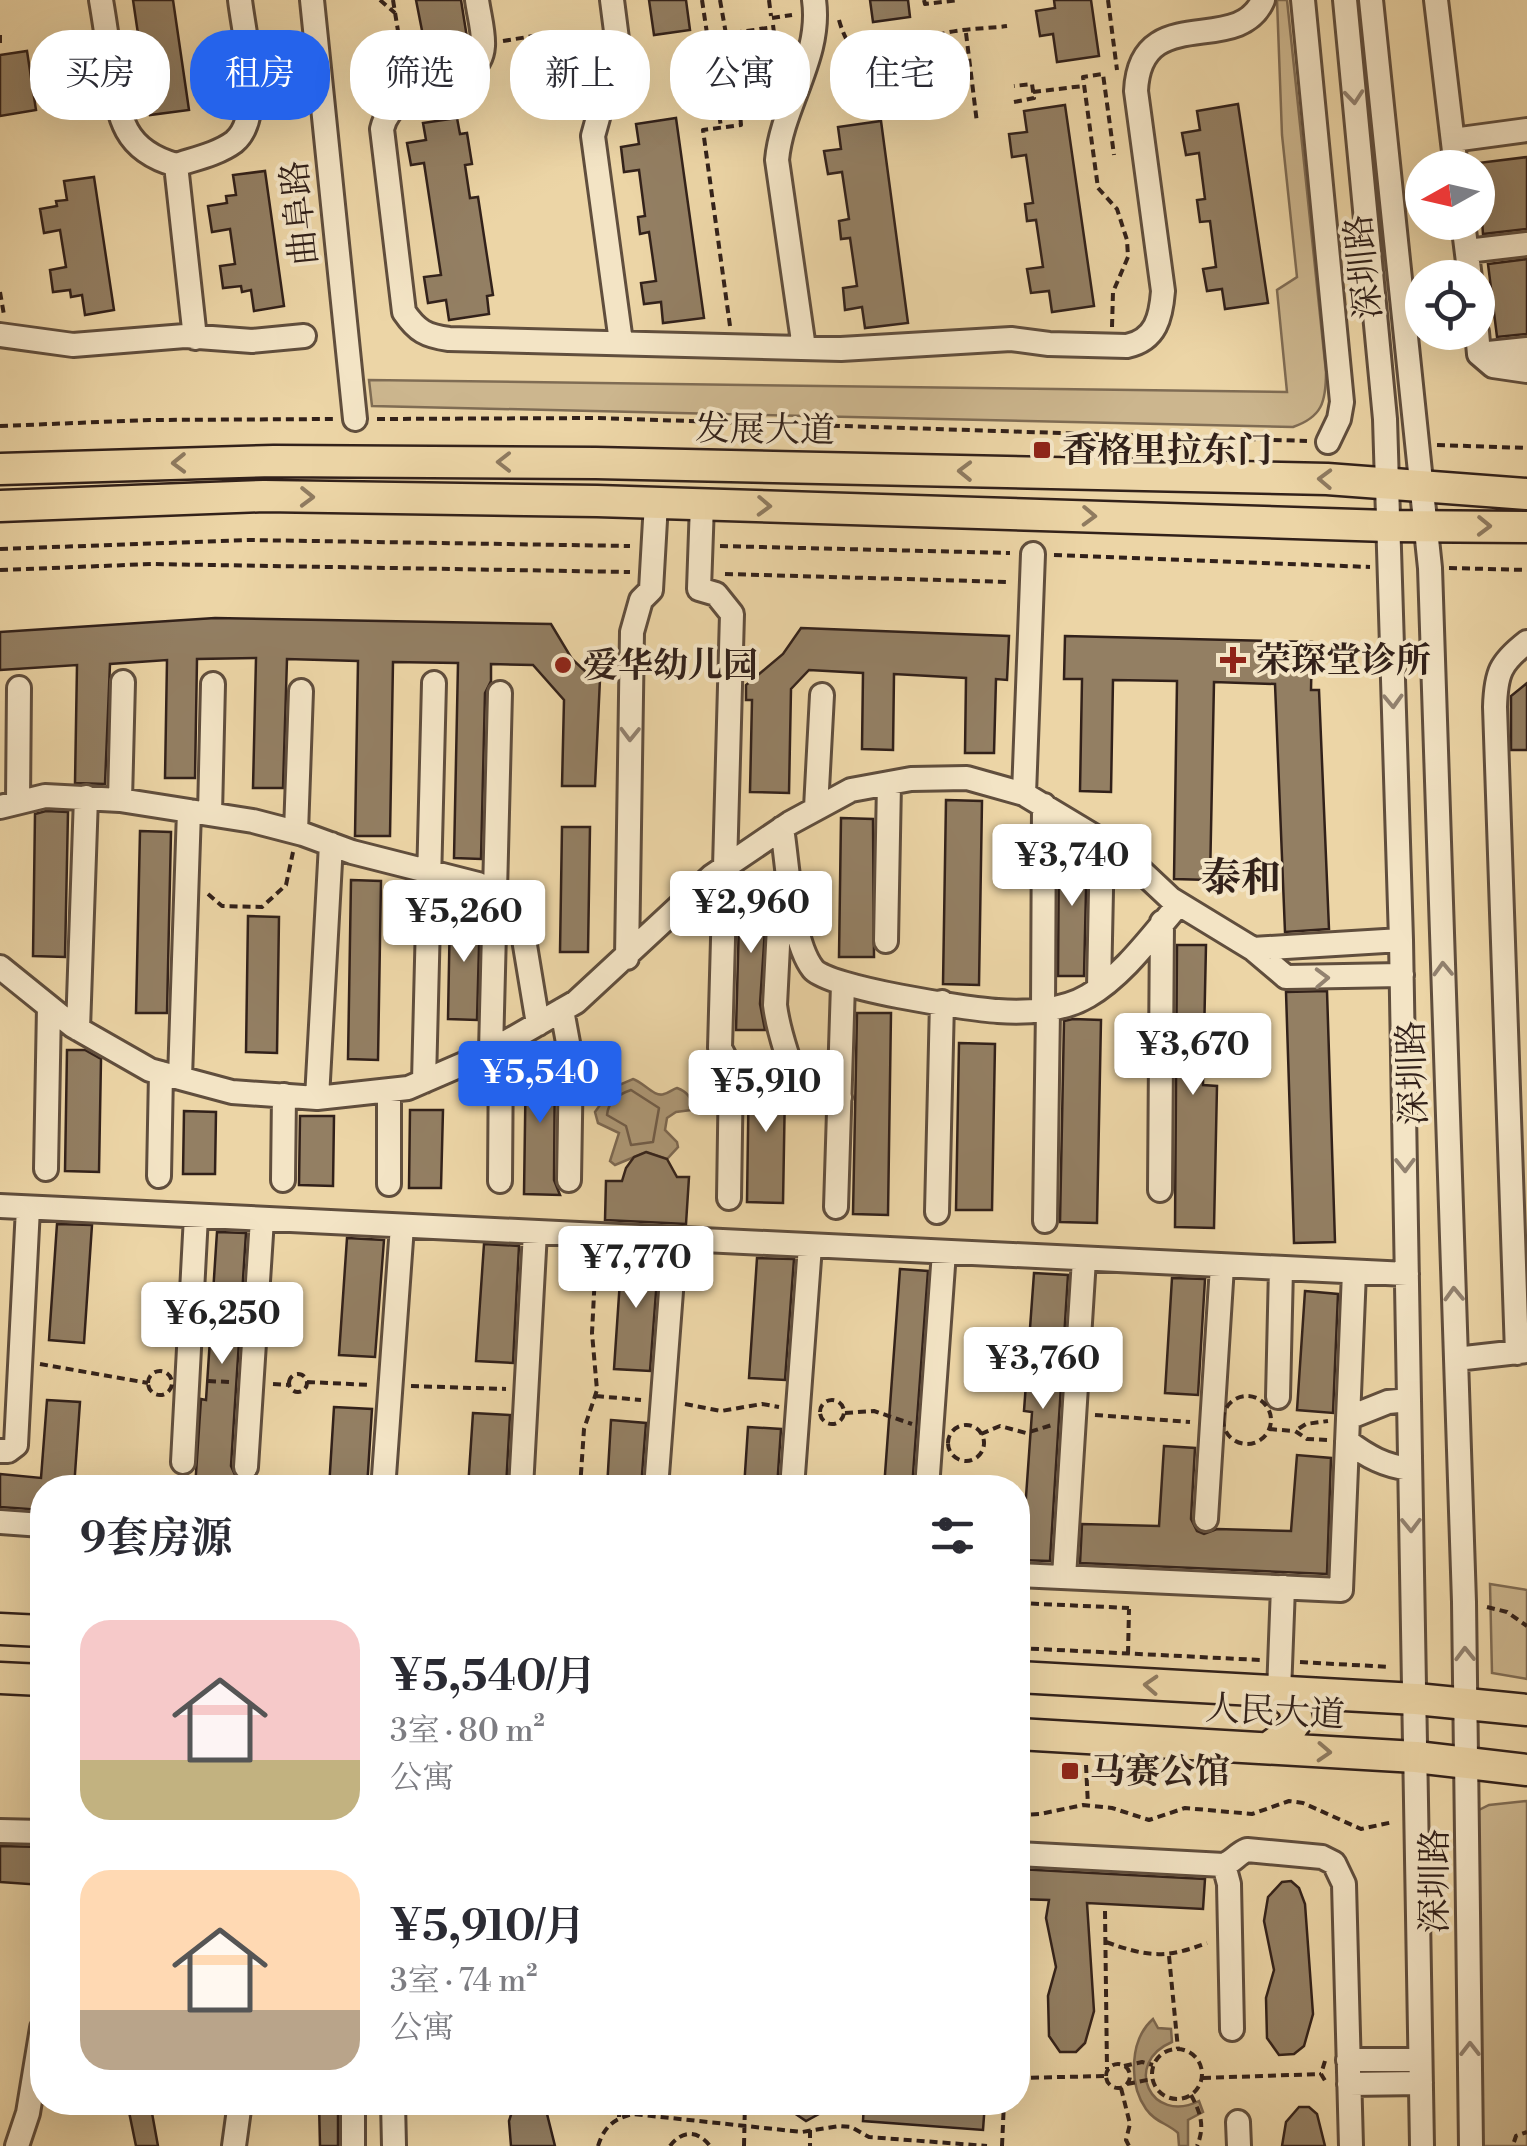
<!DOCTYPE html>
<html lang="zh">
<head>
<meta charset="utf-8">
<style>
  body { margin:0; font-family:"Libre Bodoni","Noto Serif SC",serif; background:#f7f7f7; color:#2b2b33; height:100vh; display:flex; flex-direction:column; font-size:38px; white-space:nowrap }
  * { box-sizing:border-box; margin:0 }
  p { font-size:32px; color:#7c7c81 }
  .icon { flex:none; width:55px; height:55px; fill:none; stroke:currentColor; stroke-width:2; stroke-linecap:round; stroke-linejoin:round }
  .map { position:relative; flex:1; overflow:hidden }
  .sheet { position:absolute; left:30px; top:1475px; width:1000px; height:640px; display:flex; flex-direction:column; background:#fff; border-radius:40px; box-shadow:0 10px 40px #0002 }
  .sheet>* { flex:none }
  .guide { position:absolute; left:30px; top:30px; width:1000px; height:90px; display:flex; gap:20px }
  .needle { width:65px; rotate:262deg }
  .buttons { position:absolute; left:1405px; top:150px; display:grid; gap:20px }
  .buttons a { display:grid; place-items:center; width:90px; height:90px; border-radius:50%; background:#fff; box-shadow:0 10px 40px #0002; font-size:50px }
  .price { position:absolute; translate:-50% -85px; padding:0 22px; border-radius:10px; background:#fff; color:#222; font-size:32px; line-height:65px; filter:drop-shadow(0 2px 5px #0008) }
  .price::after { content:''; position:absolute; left:50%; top:60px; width:30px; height:22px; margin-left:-15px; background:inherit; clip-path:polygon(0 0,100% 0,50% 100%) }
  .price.on { background:#2563eb; color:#fff }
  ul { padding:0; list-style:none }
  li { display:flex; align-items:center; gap:30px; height:250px; padding:0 50px }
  li span { display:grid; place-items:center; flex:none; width:280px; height:200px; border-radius:30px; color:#555 }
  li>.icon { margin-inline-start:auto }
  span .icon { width:120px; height:120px; fill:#fffc; stroke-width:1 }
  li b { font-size:42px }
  h2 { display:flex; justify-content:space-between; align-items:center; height:120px; padding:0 50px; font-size:42px }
  .tag { padding:0 35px; border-radius:40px; background:#fff; box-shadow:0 10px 40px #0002; font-size:35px; line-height:90px }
  .tag.on { background:#2563eb; color:#fff }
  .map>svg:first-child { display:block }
  .green { fill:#ccb68e; stroke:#7f6c54; stroke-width:2.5 }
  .water { fill:#ad9876; stroke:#7c6851; stroke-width:2.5 }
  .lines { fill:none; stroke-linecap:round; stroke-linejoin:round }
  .shore { stroke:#705c48; stroke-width:2.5 }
  .building { fill:#937f63; stroke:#32211a; stroke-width:2.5 }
  .minor-casing { stroke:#604e3d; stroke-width:28 }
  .major-casing { stroke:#32211a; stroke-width:35 }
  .path { stroke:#32211a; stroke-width:4; stroke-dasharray:8 5; stroke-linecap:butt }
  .minor { stroke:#f3e4c5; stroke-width:22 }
  .major { stroke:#ecd5a6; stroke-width:30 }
  .oneway { stroke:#928270 }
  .oneway2 { stroke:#8f7b60 }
  .poi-dot { fill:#8f2418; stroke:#f3e4c5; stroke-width:4 }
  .labels { text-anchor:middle; stroke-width:8; stroke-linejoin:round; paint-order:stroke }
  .street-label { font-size:35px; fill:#32211a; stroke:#f3e4c5 }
  .poi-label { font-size:35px; font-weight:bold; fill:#32211a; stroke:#f3e4c5; text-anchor:start }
  .quarter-label { font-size:40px; font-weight:bold; fill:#32211a; stroke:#f3e4c5 }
</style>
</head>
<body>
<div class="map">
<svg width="1527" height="2146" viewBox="0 0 1527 2146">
  <rect width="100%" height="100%" fill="#ecd5a6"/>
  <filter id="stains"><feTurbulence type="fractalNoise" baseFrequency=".002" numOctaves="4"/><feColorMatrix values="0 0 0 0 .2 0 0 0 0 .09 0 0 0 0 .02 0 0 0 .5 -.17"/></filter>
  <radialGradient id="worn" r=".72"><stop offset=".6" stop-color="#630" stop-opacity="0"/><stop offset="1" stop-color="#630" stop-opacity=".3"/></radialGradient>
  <!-- green -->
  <path class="green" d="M1277 0H1287L1326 372C1326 402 1322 417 1293 427L372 406 369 380 1287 392 1277 290 1297 277 1282 135Z
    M1490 1584 1527 1590V1679L1492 1673Z
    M1527 1801V2146H1476L1467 1816 1489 1805Z"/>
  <!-- water -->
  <path class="water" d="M633 1079C643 1082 655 1098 664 1094 669 1093 673 1089 677 1088 688 1092 693 1100 692 1110L676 1112 667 1118 665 1130 677 1142 678 1147 667 1159 646 1152 615 1165 610 1161 619 1133 598 1123 595 1112 612 1088Z
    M1153 2019 1158 2028 1171 2029 1172 2042C1122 2063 1151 2125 1199 2101L1203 2112 1188 2120V2146H1179L1178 2133C1167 2123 1155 2122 1146 2109 1128 2083 1130 2039 1153 2019Z"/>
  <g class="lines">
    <!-- shore -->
    <path class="shore" d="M631 1090 659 1108 653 1142 631 1145 626 1126 607 1115C608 1102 619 1094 631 1090Z"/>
  </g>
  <!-- building -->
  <path class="building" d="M133 0H173L189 110 150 115Z
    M416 0H461L468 44 463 56 428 61Z
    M649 0H686L690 30 654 35Z
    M870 0H908L910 17 873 22Z
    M1054 0H1091L1099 56 1057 62 1053 34 1040 36 1036 11 1055 8Z
    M27 51 36 110 0 116V55Z
    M1238 104 1268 303 1225 309 1222 289 1207 291 1203 269 1216 267 1210 221 1200 222 1197 200 1205 199 1199 153 1186 155 1182 133 1200 130 1197 111Z
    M1065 105 1094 306 1052 312 1049 291 1031 293 1027 269 1043 267 1036 220 1027 221 1025 204 1033 203 1026 155 1012 157 1009 134 1027 132 1024 111Z
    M457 118 460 134 467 133 472 164 465 165 470 198 478 197 493 295 487 296 489 314 449 320 446 300 428 303 424 277 441 275 424 163 411 165 407 143 426 140 423 123Z
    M676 118 704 318 663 323 661 302 644 304 641 283 656 281 649 232 640 234 638 217 645 216 639 170 624 172 621 147 639 144 636 124Z
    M881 121 908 323 865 328 862 307 845 310 843 288 857 286 850 238 841 239 839 221 849 219 842 172 828 174 824 151 841 149 838 127Z
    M1527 157V229L1483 234 1478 163Z
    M265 171 284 306 254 311 251 290 242 292 241 286 223 288 220 266 235 264 230 229 212 232 208 206 227 203 226 196 236 195 233 175Z
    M94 177 114 310 85 315 82 295 71 297 70 290 53 292 50 270 66 267 60 230 44 233 40 209 57 206 56 201 67 200 64 181Z
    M1527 259V334L1497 337 1488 264Z
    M215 618 551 624 572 659 587 673 600 679 595 786H562L564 700 533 665 491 664V681L485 693 481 859 454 858 458 663 393 662 390 836H355L358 661 287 659 283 788H253L256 658 197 659 195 778H165L167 660 110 664 105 784 75 783 77 665 0 670V632Z
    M801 628 1009 636 1007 680 996 679 994 753H965L966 678 894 674 893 750 862 749 863 673 809 670 791 689 789 793 750 792 752 700H746V685L783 654Z
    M1065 636 1312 642 1311 690H1319L1329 929 1285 932 1275 684 1214 682 1210 880 1174 879 1177 681 1113 680 1111 792 1080 791 1082 679H1064Z
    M1527 683V750H1511V696Z
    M946 800 982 801 979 985 943 984Z
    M46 811 68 812 65 957 33 956 35 814Z
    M841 818 873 819 874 957H839Z
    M562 827H590L588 952H560Z
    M140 831 171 832 167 1013H136Z
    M1059 841H1073L1087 849 1084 976H1058Z
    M351 880 381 881 378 1060 348 1059Z
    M740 885H768L760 1004 765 1030H736Z
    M450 910 480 911 477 1020 448 1019Z
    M248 916 279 917 277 1053 246 1052Z
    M1177 945H1206L1203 1085 1217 1086 1214 1228 1175 1227Z
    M1327 991 1335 1242 1294 1243 1286 992Z
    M857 1013H891L888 1215 853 1214Z
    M1073 1019 1101 1020 1097 1223 1060 1222 1064 1021Z
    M959 1043 995 1044 992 1210H956Z
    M67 1050H85L101 1059 99 1172 65 1171Z
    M526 1056H555L554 1180 560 1195 524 1194Z
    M749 1063 774 1064 785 1088 783 1203 747 1202Z
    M410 1110H443L441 1188H409Z
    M184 1111 216 1112 215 1174H183Z
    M300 1116H334L333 1186 299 1185Z
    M646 1152 667 1159 677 1177H689L686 1224 605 1220 606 1181H622L626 1168 634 1157Z
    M57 1224 92 1225 84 1343 49 1340Z
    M217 1232 246 1233 231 1466 236 1477 235 1488H195L201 1399 206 1400Z
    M347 1238 384 1240 375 1357 339 1355Z
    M484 1244 519 1246 513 1363 476 1361Z
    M622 1251 659 1253 650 1371 614 1369Z
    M757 1258 794 1259 785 1380 749 1378Z
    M900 1269 928 1271 912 1488H884Z
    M1034 1273 1068 1275 1050 1561 1018 1560V1524L1024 1525 1032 1412 1024 1411Z
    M1172 1278 1205 1279 1198 1395 1165 1393Z
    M1305 1291 1338 1294 1333 1413 1297 1410Z
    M47 1400 80 1402 74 1488H42V1510L0 1507V1474L41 1478Z
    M334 1407 372 1409 367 1488H329Z
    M473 1413 510 1415 506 1488H468Z
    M611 1420 646 1423 641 1488H607Z
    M748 1427 781 1429 777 1488H744Z
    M1164 1446 1195 1448 1191 1519 1197 1531 1204 1534 1217 1529 1291 1531 1297 1455 1331 1458 1327 1574 1080 1563 1082 1524 1159 1526Z
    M0 1846 42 1847V1885L0 1882Z
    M1018 1869 1205 1879 1203 1909 1087 1903 1094 2011 1085 2043 1076 2052H1060L1049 2036 1048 1996 1056 1967 1046 1918 1049 1900 1018 1899Z
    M1291 1881 1299 1888 1305 1904 1313 2014 1304 2046 1294 2054 1279 2055 1267 2038 1266 1998 1274 1970 1264 1921 1268 1897 1282 1882Z
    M127 2102H150L158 2146H136Z
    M319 2102H338V2146H320Z
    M515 2102H544L555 2146H511L509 2121Z
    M778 2102H841L806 2121Z
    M864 2102H985L983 2130 863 2121Z
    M1299 2107H1309L1317 2114 1325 2146H1282L1286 2122Z"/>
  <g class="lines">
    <defs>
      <path id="minor" d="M101 0C105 23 108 47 112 70 119 118 123 150 176 165 194 159 218 154 234 142 265 117 244 36 240 0
        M312 0 355 419
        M477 0C479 15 484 32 483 46 480 96 394 76 382 129L404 312C417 331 426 336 449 339L841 349 1011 339 1049 344 1127 346C1156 340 1161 317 1163 291L1136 91C1140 0 1238 58 1263 0
        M612 0 617 39 615 56 593 136 621 342
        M1303 0 1342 402 1339 419 1328 442
        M1345 0 1385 419 1401 940 1422 2146
        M1371 0 1430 568 1464 1602 1471 2146
        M1436 0 1456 168
        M1453 140 1527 130
        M176 165 195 338
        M1463 222 1470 278
        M1467 251 1527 244
        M1477 332 1479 354 1493 366 1527 371
        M0 335 73 345 185 336 252 341 304 336
        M804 348 777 160C782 105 822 57 814 0
        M1479 354 1527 349
        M702 504 699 589 716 594 732 614 720 1048 731 1069 729 1198
        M1024 794 1033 554
        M120 800 123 682
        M18 802 19 688
        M0 807 45 796 120 800 253 821 303 834 352 852 478 884 501 895 520 915 538 1024
        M816 808 822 695
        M210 814 213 684
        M782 828C788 866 791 941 813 969 828 988 968 1009 998 1011 1026 1013 1063 1011 1088 996 1124 975 1152 935 1179 904
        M296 832 301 691
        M789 887 780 906 775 1005C777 1022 792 1083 806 1091 815 1095 830 1095 840 1097
        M886 941 889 783
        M1253 949 1401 940
        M627 958 632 632 641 600 651 590 656 503
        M0 967 73 1026 150 1070 232 1092 317 1098 408 1088 482 1056 576 1002 712 876 790 823 851 790 911 779 967 778 1024 794 1122 853 1171 899 1253 949 1286 977 1402 975
        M1099 988 1102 841
        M562 1010 571 1059 569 1180
        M1043 1010 1044 805
        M78 1029 86 797
        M491 1051 500 693
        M180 1078 189 811
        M424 1081 434 683
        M389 1090V1184
        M317 1098 331 844
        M46 1169 49 1007
        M159 1176 161 1073
        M283 1180 284 1095
        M500 1181 501 1045
        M1160 1190 1162 922
        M0 1206 1407 1274
        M836 1207 843 984
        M937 1212 942 1002
        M1045 1221 1048 1009
        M1517 1353 1495 707C1496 673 1500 663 1527 642
        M1456 1359 1527 1351
        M1278 1397 1281 1268
        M1348 1418 1388 1402 1409 1400
        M1347 1441C1368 1457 1385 1466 1410 1469
        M0 1451H8L16 1445 28 1208
        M183 1462 196 1216
        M246 1467 262 1219
        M384 1476 402 1226
        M521 1488 535 1232
        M656 1488 675 1239
        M792 1488 810 1246
        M927 1488 944 1252
        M1206 1519 1222 1266
        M0 1522 42 1525
        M1018 1575 1341 1590 1354 1272
        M1064 1577 1084 1259
        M1279 1692 1283 1587
        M0 1831 42 1832
        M1018 1854 1224 1865C1234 1861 1237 1854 1247 1850L1322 1857 1334 1863 1344 1884 1351 2146
        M1224 1865 1229 1884 1232 2029
        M1348 2060H1420
        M1349 2084 1421 2083
        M353 2102V2146
        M393 2102 394 2146
        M1238 2122 1239 2146
        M17 2146 28 2113 42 2028
        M234 2146 240 2102"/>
      <path id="major" d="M0 469 274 461 596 463 1327 479 1527 494
        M0 506 264 496 597 501 1388 526 1527 527
        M0 1629 42 1631
        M1018 1677 1416 1699 1527 1710
        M0 1678 42 1680
        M1018 1734 1416 1757 1527 1770
        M1268 1748 1287 1734 1297 1720 1294 1706 1279 1692"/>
    </defs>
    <!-- minor casing -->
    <use href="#minor" class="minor-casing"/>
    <!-- major casing -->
    <use href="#major" class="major-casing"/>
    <!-- path -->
    <path class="path" d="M380 0 395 13
      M393 0 398 31 389 56 399 81
      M702 0 721 127
      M720 0 726 34
      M769 0 771 16
      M924 0 925 4 959 0
      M1108 0 1117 70
      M772 18 792 15
      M839 20C848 53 868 71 903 71
      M773 25 775 40
      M966 33 977 123
      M0 35V47
      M538 35 544 70
      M708 37 773 27
      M503 41 558 32 560 43 594 39
      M1033 92 1083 86
      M1014 102 1034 98 1032 84 1014 86
      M893 108C897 91 900 70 909 54 925 27 979 30 1007 26
      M0 292 4 315
      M730 326 703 130 741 125 739 102
      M1112 327 1113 292 1128 257 1127 240 1117 209 1098 188 1083 77 1103 74 1114 155
      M377 419 596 418 1307 441
      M0 426 150 420 333 419
      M1437 445 1527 448
      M720 546 1010 553
      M0 549 249 540 630 546
      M1054 555 1370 567
      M1449 568 1527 570
      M0 570 152 564 630 572
      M725 574 1010 582
      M208 894 222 906 262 907 286 885 293 852
      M40 1364 148 1383
      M148 1383a12 12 0 1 1 24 0a12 12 0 1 1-24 0Z
      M289 1383a9 9 0 1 1 18 0a9 9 0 1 1-18 0Z
      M208 1381 229 1382
      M307 1382 371 1385
      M273 1384 289 1385
      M411 1386 506 1389
      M596 1396 641 1400
      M1223 1420a24 24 0 1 1 48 0a24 24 0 1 1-48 0Z
      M820 1412a12 12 0 1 1 24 0a12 12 0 1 1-24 0Z
      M685 1404 721 1411 762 1404 779 1407
      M845 1413 874 1411 912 1424
      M1095 1415 1190 1422
      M948 1443a18 18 0 1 1 36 0a18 18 0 1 1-36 0Z
      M1269 1429 1294 1431
      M981 1434 1000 1426 1026 1433 1052 1425
      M1327 1440 1307 1439 1295 1431 1306 1424 1328 1421
      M580 1488 584 1429 597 1390 592 1333 596 1255
      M1018 1603 1129 1608
      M1487 1607 1507 1612 1527 1626
      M1018 1648 1260 1660
      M1128 1654 1129 1609
      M1300 1662 1390 1667
      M1086 1765 1088 1806
      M1018 1815 1040 1814 1083 1805 1112 1808 1149 1820 1185 1808 1252 1814 1289 1801 1303 1803 1361 1829 1393 1822
      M1105 1911 1107 2069
      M1106 1942C1148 1957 1165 1959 1207 1943
      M1169 1956 1178 2049
      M1152 2074a25 25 0 1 1 50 0a25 25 0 1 1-50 0Z
      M1325 2061 1321 2074 1327 2084
      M1106 2076a12 12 0 1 1 24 0a12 12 0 1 1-24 0Z
      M1124 2066 1142 2062 1153 2065
      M1018 2078 1106 2076
      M1203 2078 1321 2074
      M1127 2084 1152 2079
      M1121 2088 1130 2124 1126 2140 1129 2146
      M1191 2095C1201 2113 1205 2127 1197 2146
      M619 2117V2102
      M810 2130V2146
      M1514 2142 1516 2136 1527 2132
      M598 2146C604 2127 613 2119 633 2114L802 2132 839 2126 851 2127 869 2137 987 2146
      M670 2146C682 2130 698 2130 710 2146
      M744 2146 745 2102
      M1002 2146 1004 2102"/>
    <!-- minor -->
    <use href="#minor" class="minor"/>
    <!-- major -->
    <use href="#major" class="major"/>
  </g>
  <!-- one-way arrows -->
  <defs><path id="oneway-chevron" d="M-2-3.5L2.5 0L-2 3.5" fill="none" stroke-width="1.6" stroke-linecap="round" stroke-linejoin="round" transform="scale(2.5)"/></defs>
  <g class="oneway">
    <use href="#oneway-chevron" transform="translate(1354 97) rotate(85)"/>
    <use href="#oneway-chevron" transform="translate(1393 701) rotate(88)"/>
    <use href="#oneway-chevron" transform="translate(630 734) rotate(91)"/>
    <use href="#oneway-chevron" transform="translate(1443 969) rotate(-92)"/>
    <use href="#oneway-chevron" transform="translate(1322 978) rotate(-2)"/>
    <use href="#oneway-chevron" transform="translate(1405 1165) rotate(89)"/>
    <use href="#oneway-chevron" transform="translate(1454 1294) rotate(-92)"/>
    <use href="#oneway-chevron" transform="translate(1411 1525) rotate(89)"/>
    <use href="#oneway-chevron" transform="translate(1465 1654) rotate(-91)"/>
    <use href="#oneway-chevron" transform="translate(1470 2049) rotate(-90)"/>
  </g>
  <g class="oneway2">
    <use href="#oneway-chevron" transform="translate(504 462) rotate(-180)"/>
    <use href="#oneway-chevron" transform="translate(179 463) rotate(179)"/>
    <use href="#oneway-chevron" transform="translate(965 471) rotate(-179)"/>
    <use href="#oneway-chevron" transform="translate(1325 479) rotate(-178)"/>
    <use href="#oneway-chevron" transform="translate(307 497) rotate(1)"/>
    <use href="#oneway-chevron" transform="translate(764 506) rotate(2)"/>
    <use href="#oneway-chevron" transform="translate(1089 516) rotate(2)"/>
    <use href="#oneway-chevron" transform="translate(1484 526) rotate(1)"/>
    <use href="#oneway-chevron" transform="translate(1151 1685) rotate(-177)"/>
    <use href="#oneway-chevron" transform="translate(1324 1752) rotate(3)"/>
  </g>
  <!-- markers -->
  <g class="poi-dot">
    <rect x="1032" y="440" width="20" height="20" rx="5"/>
    <path d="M1228 645h10v10h10v10h-10v10h-10v-10h-10v-10h10z"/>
    <circle cx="563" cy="665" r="10"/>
    <rect x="1060" y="1761" width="20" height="20" rx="5"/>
  </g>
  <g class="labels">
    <!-- street labels -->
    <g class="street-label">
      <text transform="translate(299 213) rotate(-96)" y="12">曲阜路</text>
      <text transform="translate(1363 267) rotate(-96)" y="12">深圳路</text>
      <text transform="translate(765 429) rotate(1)" y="12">发展大道</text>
      <text transform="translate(1412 1073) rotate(-92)" y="12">深圳路</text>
      <text transform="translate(1275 1711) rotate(3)" y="12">人民大道</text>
      <text transform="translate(1434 1881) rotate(-90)" y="12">深圳路</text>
    </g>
    <!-- poi labels -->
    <g class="poi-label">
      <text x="1062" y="462">香格里拉东门</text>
      <text x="1256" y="672">荣琛堂诊所</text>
      <text x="583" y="677">爱华幼儿园</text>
      <text x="1090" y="1783">马赛公馆</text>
    </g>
    <!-- quarter labels -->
    <g class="quarter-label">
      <text x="1241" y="891">泰和</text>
    </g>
  </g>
  <rect width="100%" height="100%" filter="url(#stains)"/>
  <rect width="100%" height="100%" fill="url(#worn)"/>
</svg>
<div class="buttons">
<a><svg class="needle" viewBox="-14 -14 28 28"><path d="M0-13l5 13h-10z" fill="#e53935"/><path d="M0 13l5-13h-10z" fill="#7c7c81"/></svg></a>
<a><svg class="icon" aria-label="locate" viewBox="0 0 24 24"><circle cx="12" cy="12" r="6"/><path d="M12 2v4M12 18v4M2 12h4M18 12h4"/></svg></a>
</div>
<b class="price" style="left:1072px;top:909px">¥3,740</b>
<b class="price" style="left:751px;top:956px">¥2,960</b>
<b class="price" style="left:464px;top:965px">¥5,260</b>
<b class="price" style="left:1193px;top:1098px">¥3,670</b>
<b class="price on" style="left:540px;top:1126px">¥5,540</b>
<b class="price" style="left:766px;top:1135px">¥5,910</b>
<b class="price" style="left:636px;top:1311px">¥7,770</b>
<b class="price" style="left:222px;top:1367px">¥6,250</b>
<b class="price" style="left:1043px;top:1412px">¥3,760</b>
<div class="guide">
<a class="tag">买房</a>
<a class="tag on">租房</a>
<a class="tag">筛选</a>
<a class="tag">新上</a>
<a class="tag">公寓</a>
<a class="tag">住宅</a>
</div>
<section class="sheet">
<h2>9套房源<svg class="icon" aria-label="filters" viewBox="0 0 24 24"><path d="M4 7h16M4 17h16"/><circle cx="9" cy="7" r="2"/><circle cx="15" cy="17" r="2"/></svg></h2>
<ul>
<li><span style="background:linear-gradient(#f6c9c9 70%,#c2b280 0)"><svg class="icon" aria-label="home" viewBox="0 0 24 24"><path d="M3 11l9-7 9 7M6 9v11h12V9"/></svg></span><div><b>¥5,540/月</b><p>3室 · 80 m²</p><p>公寓</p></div></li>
<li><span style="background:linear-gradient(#ffd9b3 70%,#b9a48a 0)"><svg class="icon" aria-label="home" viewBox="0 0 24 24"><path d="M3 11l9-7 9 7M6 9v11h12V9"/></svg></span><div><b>¥5,910/月</b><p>3室 · 74 m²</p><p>公寓</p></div></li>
</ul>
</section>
</div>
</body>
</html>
